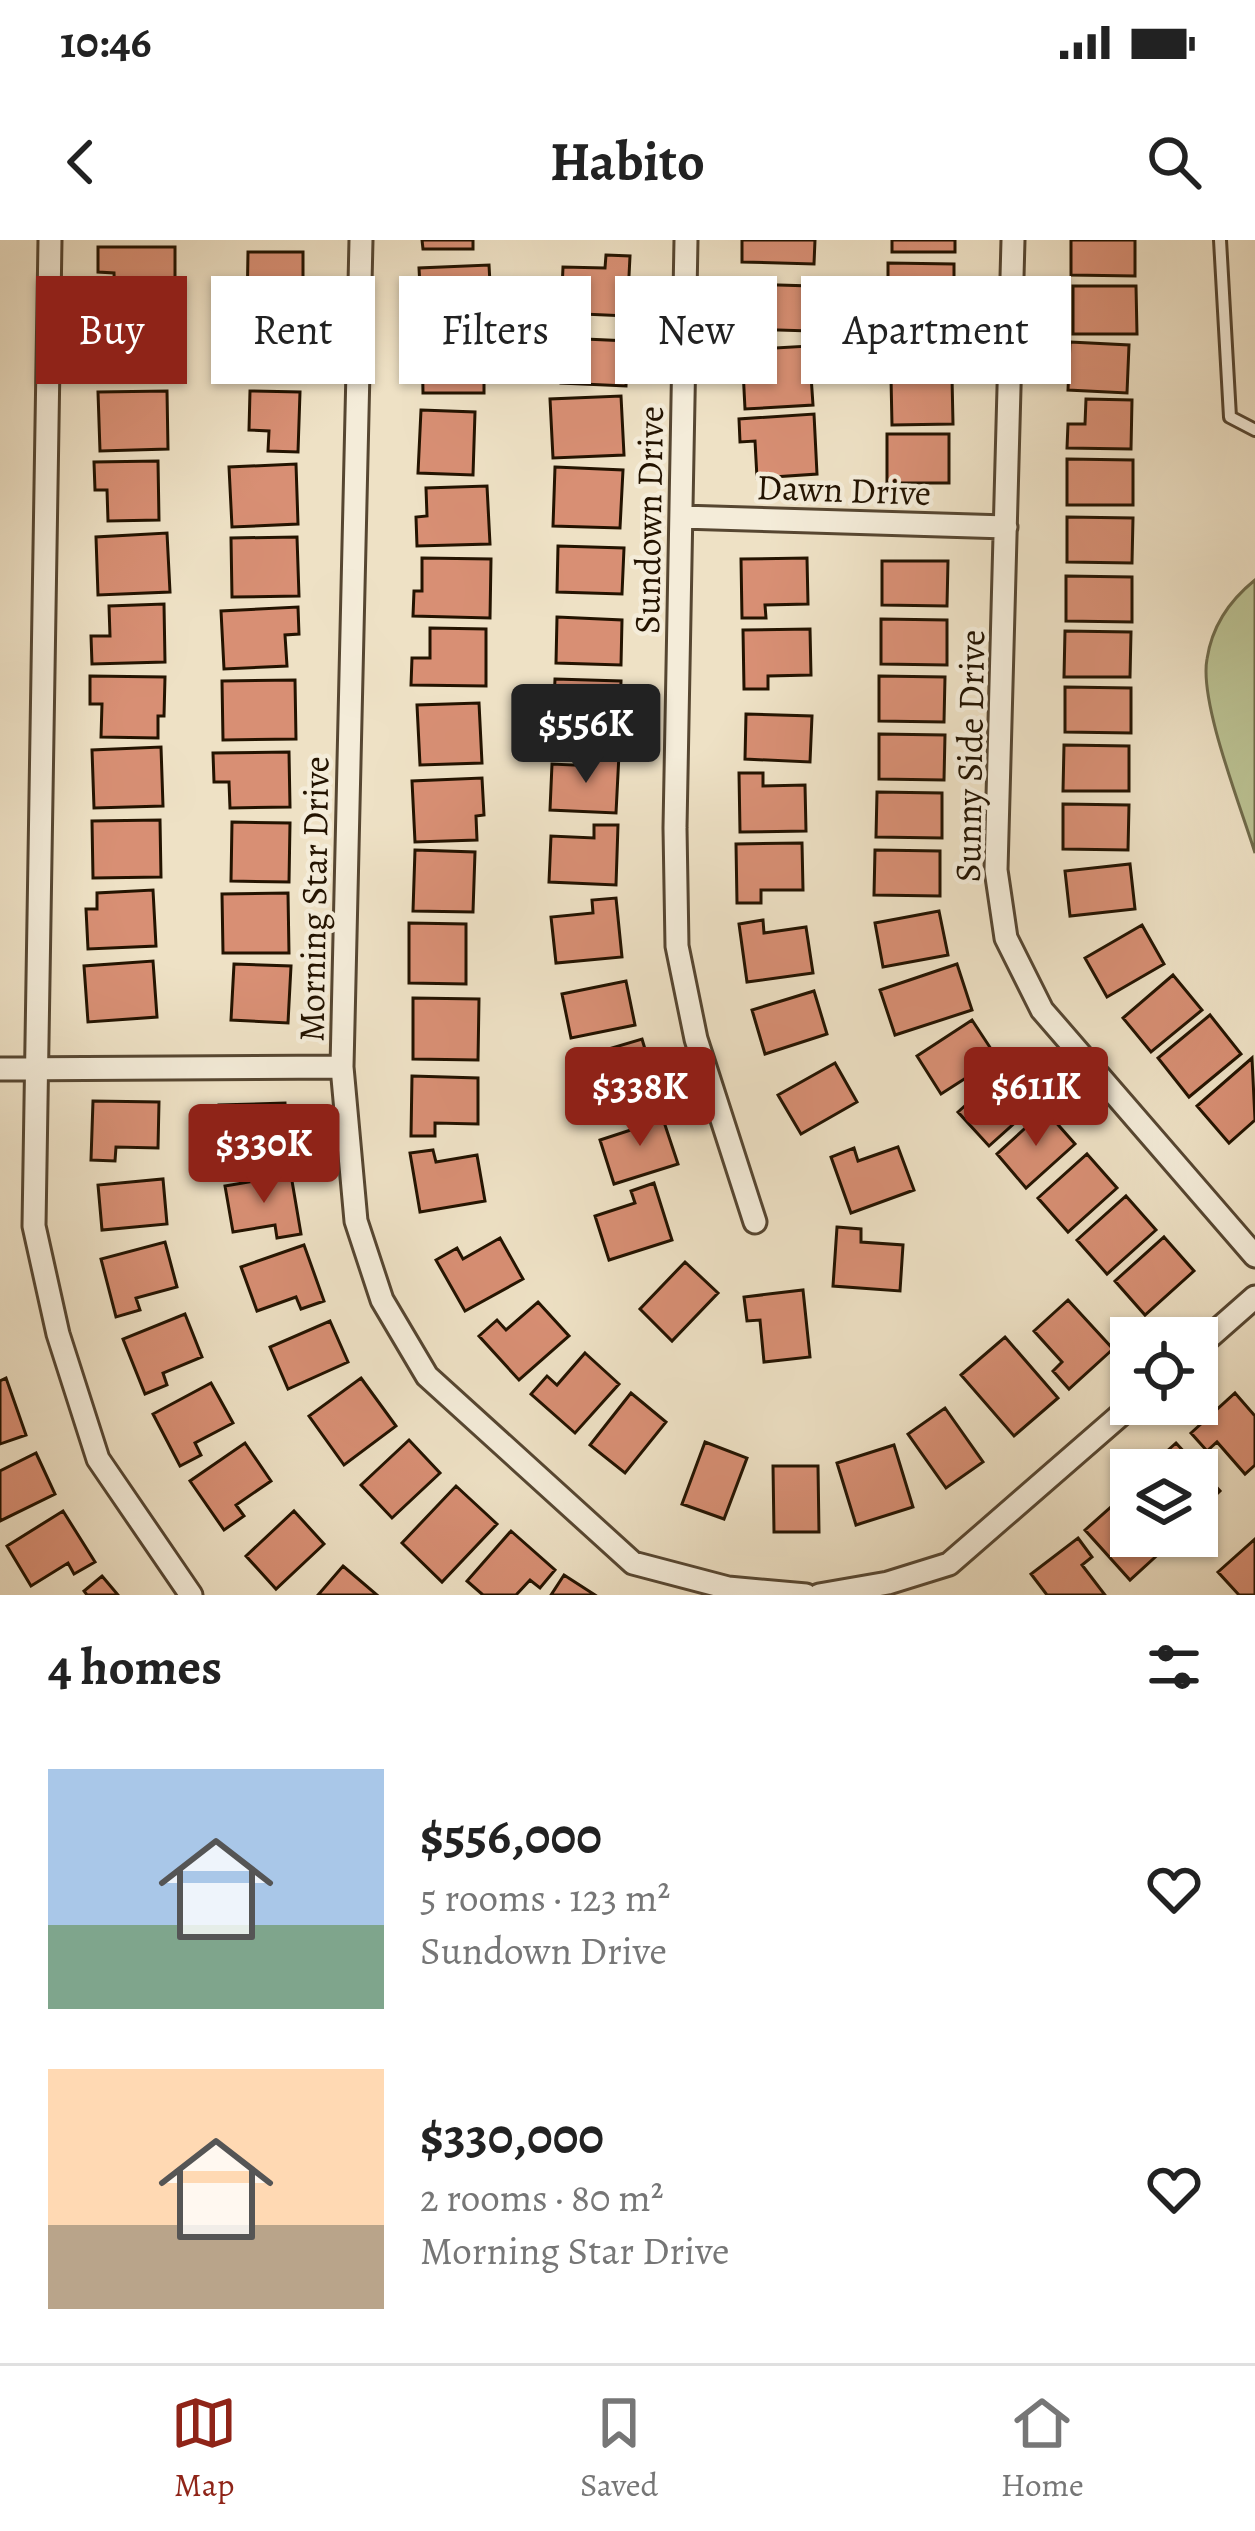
<!DOCTYPE html>
<html lang="en">
<head>
<meta charset="utf-8">
<style>
  body { margin:0; font-family:Alegreya,serif; background:#f6f6f6; color:#222; height:100vh; display:flex; flex-direction:column; font-size:45px; white-space:nowrap }
  * { box-sizing:border-box; margin:0 }
  p { font-size:39px; color:#767676 }
  .icon { flex:none; width:66px; height:66px; fill:none; stroke:currentColor; stroke-width:2; stroke-linecap:round; stroke-linejoin:round }
  .map { position:relative; height:1355px; overflow:hidden }
  .sheet { display:flex; flex-direction:column; background:#fff; flex:1 }
  .sheet>* { flex:none }
  .guide { position:absolute; left:36px; top:36px; width:1185px; height:108px; display:flex; gap:24px }
  .tools { position:absolute; left:1110px; top:1077px; display:grid; gap:24px }
  .tools a { display:grid; place-items:center; width:108px; height:108px; border-radius:0px; background:#fff; box-shadow:0 3px 9px #0004; font-size:60px }
  .price { position:absolute; translate:-50% -102px; padding:0 27px; border-radius:12px; background:#8f2418; color:#fff; font-size:39px; line-height:78px; filter:drop-shadow(0 3px 6px #0008) }
  .price::after { content:''; position:absolute; left:50%; top:72px; width:36px; height:27px; margin-left:-18px; background:inherit; clip-path:polygon(0 0,100% 0,50% 100%) }
  .price.selected { background:#222; color:#fff }
  ul { padding:0; list-style:none }
  li { display:flex; align-items:center; gap:36px; height:300px; padding:0 48px }
  li span { display:grid; place-items:center; flex:none; width:336px; height:240px; border-radius:0px; color:#555 }
  li>.icon { margin-inline-start:auto }
  span .icon { width:144px; height:144px; fill:#fffc; stroke-width:1 }
  li b { font-size:51px }
  h2 { display:flex; justify-content:space-between; align-items:center; height:144px; padding:0 48px; font-size:51px }
  .chip { padding:0 42px; border-radius:0px; background:#fff; box-shadow:0 3px 9px #0004; font-size:42px; line-height:108px }
  .chip.selected { background:#8f2418; color:#fff }
  .status { display:flex; justify-content:space-between; align-items:center; height:84px; padding:0 60px; background:#fff; direction:ltr }
  .status svg { height:33px; fill:currentColor }
  header { display:flex; justify-content:space-between; align-items:center; height:156px; padding:0 48px; background:#fff; font-size:54px; font-weight:700 }
  .menu { display:flex; justify-content:space-around; align-items:center; height:168px; border-top:3px solid #e0e0e0; background:#fff; font-size:33px; color:#767676 }
  .menu a { display:grid; justify-items:center; gap:6px }
  .menu .selected { color:#8f2418 }
  .map>svg:first-child { display:block }
  .green { fill:#bbc293; stroke:#6f6a4a; stroke-width:3 }
  .building { fill:#d88f74; stroke:#231300; stroke-width:3 }
  .lines { fill:none; stroke-linecap:round; stroke-linejoin:round }
  .service-casing { stroke:#564631; stroke-width:16 }
  .minor-casing { stroke:#564631; stroke-width:27 }
  .service { stroke:#f4ecd9; stroke-width:10 }
  .minor { stroke:#f4ecd9; stroke-width:21 }
  .labels { text-anchor:middle; stroke-width:9; stroke-linejoin:round; paint-order:stroke }
  .street-label { font-size:36px; fill:#231300; stroke:#f4ecd9 }
</style>
</head>
<body>
<div class="status"><b>10:46</b><svg viewBox="0 0 49 12"><path d="M0 12V9h3v3zM5 12V6h3v6zM10 12V3h3v9zM15 12V0h3v12zM26 1h20v11H26zM47 4h2v5h-2z"/></svg></div>
<header><svg class="icon" aria-label="back" viewBox="0 0 24 24"><path d="M15 5l-7 7 7 7"/></svg>Habito<svg class="icon" aria-label="search" viewBox="0 0 24 24"><circle cx="10" cy="10" r="6"/><path d="M15 15l6 6"/></svg></header>
<div class="map">
<svg width="1255" height="1355" viewBox="0 0 1255 1355">
  <rect width="100%" height="100%" fill="#eee1c5"/>
  <filter id="stains"><feTurbulence type="fractalNoise" baseFrequency=".00167" numOctaves="4"/><feColorMatrix values="0 0 0 0 .2 0 0 0 0 .09 0 0 0 0 .02 0 0 0 .5 -.17"/></filter>
  <radialGradient id="worn" r=".72"><stop offset=".6" stop-color="#630" stop-opacity="0"/><stop offset="1" stop-color="#630" stop-opacity=".3"/></radialGradient>
  <!-- green -->
  <path class="green" d="M1255 340V613C1241 567 1199 462 1207 419 1212 386 1230 360 1255 340Z"/>
  <!-- building -->
  <path class="building" d="M422 0H473V9H423Z
    M742 0H815L814 24 742 22Z
    M892 0H955V12H892Z
    M1071 0H1135V36L1071 35Z
    M98 7H175V68H115L114 33 98 32Z
    M248 12H303V72L247 71Z
    M606 15 630 16 627 76 561 73 563 27 605 28Z
    M888 23 954 24V69L888 68Z
    M489 25 492 80 422 84 419 28Z
    M746 44 811 46 810 91 745 89Z
    M1073 46H1136L1137 94H1073Z
    M887 79 953 80 952 125 887 124Z
    M172 80 173 137 96 138 95 110H106V81Z
    M299 83 300 141 233 142V84Z
    M422 95H484V153H423Z
    M563 98 628 101 626 146 561 143Z
    M1070 102 1129 105 1127 153 1068 150Z
    M809 106 813 165 745 169 742 110Z
    M952 137 953 184 892 185 891 138Z
    M167 151 168 209 100 211 98 152Z
    M250 151 300 152 298 212 268 211 269 191 249 190Z
    M621 156 624 215 553 218 550 159Z
    M1086 159 1132 160 1131 209 1067 208 1068 184H1085Z
    M421 170 475 172 473 235 418 233Z
    M814 174 817 234 757 238 755 201 740 202 739 179Z
    M887 194H949V243H887Z
    M1067 219 1133 220V265H1067Z
    M158 221 159 280 108 281 107 250H95L94 222Z
    M296 224 298 284 232 287 229 227Z
    M555 227 623 230 620 288 553 286Z
    M487 246 490 304 417 306 416 277 427 276 426 248Z
    M1067 277 1133 278 1132 323 1067 322Z
    M167 293 170 352 98 355 96 297Z
    M297 297 299 356 232 357 231 298Z
    M558 306 624 308 622 354 557 352Z
    M422 318 491 319 490 378 413 376 414 351H422Z
    M807 318 808 364 765 365 766 378H742L741 319Z
    M882 321H948L947 366 882 365Z
    M1066 336 1132 337V382L1066 381Z
    M164 364 165 422 92 424 91 396H110L109 366Z
    M298 367 299 394 285 395 287 426 224 429 221 371Z
    M557 377 622 380 621 425 556 423Z
    M881 379 947 380V425L881 424Z
    M430 388 486 389V446L411 445 412 418H430Z
    M810 389 811 435 768 436V449H744L743 390Z
    M1065 391 1131 392 1130 437H1064Z
    M90 436 165 437 164 476H158V498L101 497 102 464H90Z
    M879 436 945 437 944 482 879 481Z
    M555 439 621 441 619 500H596V487L553 485Z
    M295 440 296 499 223 500 222 441Z
    M1065 447 1131 448V493L1065 492Z
    M479 463 482 523 420 525 417 465Z
    M746 474 812 476 810 522 745 519Z
    M879 494 945 495 944 540 879 539Z
    M1064 505 1129 506V551H1063Z
    M161 507 163 566 94 568 92 510Z
    M289 512 290 567 230 568 229 542H214L213 513Z
    M594 513 619 514 616 573 550 570 552 524 594 526Z
    M739 533H763V546L805 545 806 591 740 592Z
    M482 538 484 575 476 576 477 600 415 602 412 541Z
    M877 552 942 553V598L876 597Z
    M1063 564 1129 565 1128 610 1063 609Z
    M160 580 161 637 93 638 92 581Z
    M232 582 290 583 289 642 231 641Z
    M594 585H618L616 645 549 642 551 596 594 598Z
    M802 603 803 650H761V663H737L736 604Z
    M415 610 475 612 473 672 413 671Z
    M875 610 940 611V656L874 655Z
    M1130 624 1135 669 1070 676 1065 631Z
    M153 650 156 706 88 709 86 669H97V653Z
    M288 653 289 713H223L222 654Z
    M616 658 622 717 556 723 551 677 593 673 592 660Z
    M939 671 948 715 883 727 875 683Z
    M763 680 764 693 806 687 813 733 747 742 739 684Z
    M409 683 466 684V744L409 743Z
    M1142 685 1164 724 1107 757 1085 718Z
    M153 721 157 777 88 782 84 726Z
    M234 724 291 726 288 783 231 780Z
    M957 724 972 770 895 795 880 750Z
    M1173 735 1202 770 1151 812 1123 778Z
    M626 741 635 785 571 798 562 754Z
    M814 751 827 794 765 814 752 770Z
    M413 758 479 759 478 820 413 819Z
    M1210 775 1241 814 1189 857 1158 818Z
    M972 780 997 818 941 854 917 816Z
    M642 799 659 856 636 863 632 850 592 863 578 818Z
    M1252 818 1255 880 1229 903 1197 866Z
    M835 823 857 862 801 894 778 855Z
    M1007 828 1038 862 989 906 958 872Z
    M412 836 478 838V884L435 883V896H411Z
    M93 861 159 862 158 908 116 907 115 921 91 920Z
    M285 863 288 922 264 923 263 910 221 911 219 865Z
    M659 867 678 924 614 944 600 900 640 887 637 874Z
    M1045 870 1075 904 1026 948 997 914Z
    M898 907 914 950 851 973 831 917 854 908 858 921Z
    M433 910 436 922 477 915 485 961 420 972 410 913Z
    M1087 914 1117 948 1068 992 1038 958Z
    M291 935 301 994 277 998 275 985 233 992 225 946Z
    M163 939 167 984 102 990 98 945Z
    M654 943 672 1000 609 1020 595 976 635 963 631 951Z
    M1126 956 1156 990 1107 1034 1077 1000Z
    M837 987 861 989V1002L903 1005 900 1051 833 1046Z
    M1164 997 1194 1031 1145 1075 1115 1041Z
    M500 998 523 1039 465 1071 436 1020 457 1008 463 1019Z
    M165 1002 177 1047 136 1058 140 1070 116 1077 101 1019Z
    M304 1005 324 1061 301 1069 296 1057 257 1071 241 1027Z
    M685 1022 718 1053 672 1101 640 1069Z
    M803 1050 810 1117 764 1122 760 1080 747 1081 744 1057Z
    M1068 1060 1113 1109 1069 1149 1053 1131 1062 1122 1034 1091Z
    M538 1062 569 1096 519 1140 479 1096 497 1080 506 1090Z
    M185 1074 202 1117 163 1133 167 1145 145 1154 123 1099Z
    M330 1081 348 1122 288 1149 270 1107Z
    M1005 1097 1058 1158 1014 1196 961 1135Z
    M585 1113 619 1144 575 1193 531 1154 547 1136 557 1145Z
    M6 1138 26 1195 0 1204V1141Z
    M361 1138 396 1186 344 1225 309 1176Z
    M211 1143 233 1183 195 1203 201 1215 180 1226 153 1174Z
    M631 1153 666 1182 625 1233 590 1205Z
    M1235 1153 1255 1176V1225L1245 1234 1217 1202 1207 1211 1191 1193Z
    M945 1168 983 1222 946 1248 908 1194Z
    M409 1200 440 1233 392 1278 361 1245Z
    M705 1202 747 1218 724 1279 682 1264Z
    M245 1203 271 1241 236 1265 244 1276 224 1290 190 1241Z
    M1176 1203 1220 1251 1197 1273V1230H1146Z
    M894 1205 913 1267 856 1285 837 1223Z
    M36 1213 55 1254 0 1281V1231Z
    M773 1226H818L819 1292H774Z
    M456 1246 497 1284 442 1342 402 1303Z
    M1129 1251 1131 1296H1152L1164 1309 1130 1340 1085 1290Z
    M63 1271 95 1322 74 1334 68 1323 31 1346 7 1306Z
    M294 1271 324 1304 276 1349 246 1316Z
    M511 1291 555 1330 540 1348 530 1340 516 1355H483L467 1341Z
    M1078 1298 1092 1317 1082 1325 1105 1355H1047L1031 1334Z
    M1255 1299V1355H1239L1218 1332Z
    M343 1326 377 1355H318Z
    M564 1335 595 1355H551Z
    M102 1336 118 1355H87L84 1351Z"/>
  <g class="lines">
    <defs>
      <path id="service" d="M1220 0 1230 177 1255 190"/>
      <path id="minor" d="M50 0 34 986 58 1094 98 1219 191 1355
        M361 0 342 827 356 981 382 1060 427 1136 633 1323 728 1348 806 1355
        M686 0 675 588 677 706 696 799 755 982
        M1013 0 996 630 1006 698 1042 770 1255 1016
        M681 277 1006 287
        M0 829 342 827
        M1197 1108 1255 1057
        M819 1355 888 1343 949 1324 1133 1164"/>
    </defs>
    <!-- service casing -->
    <use href="#service" class="service-casing"/>
    <!-- minor casing -->
    <use href="#minor" class="minor-casing"/>
    <!-- service -->
    <use href="#service" class="service"/>
    <!-- minor -->
    <use href="#minor" class="minor"/>
  </g>
  <g class="labels">
    <!-- street labels -->
    <g class="street-label">
      <text transform="translate(844 249) rotate(2)" y="13">Dawn Drive</text>
      <text transform="translate(648 280) rotate(-89)" y="13">Sundown Drive</text>
      <text transform="translate(969 516) rotate(-89)" y="13">Sunny Side Drive</text>
      <text transform="translate(313 659) rotate(-89)" y="13">Morning Star Drive</text>
    </g>
  </g>
  <rect width="100%" height="100%" filter="url(#stains)"/>
  <rect width="100%" height="100%" fill="url(#worn)"/>
</svg>
<div class="tools">
<a><svg class="icon" aria-label="locate" viewBox="0 0 24 24"><circle cx="12" cy="12" r="6"/><path d="M12 2v4M12 18v4M2 12h4M18 12h4"/></svg></a>
<a><svg class="icon" aria-label="layers" viewBox="0 0 24 24"><path d="M12 4l9 5-9 5-9-5zM3 14l9 5 9-5"/></svg></a>
</div>
<b class="price selected" style="left:586px;top:546px">$556K</b>
<b class="price" style="left:640px;top:909px">$338K</b>
<b class="price" style="left:1036px;top:909px">$611K</b>
<b class="price" style="left:264px;top:966px">$330K</b>
<div class="guide">
<a class="chip selected">Buy</a>
<a class="chip">Rent</a>
<a class="chip">Filters</a>
<a class="chip">New</a>
<a class="chip">Apartment</a>
</div>
</div>
<section class="sheet">
<h2>4 homes<svg class="icon" aria-label="filters" viewBox="0 0 24 24"><path d="M4 7h16M4 17h16"/><circle cx="9" cy="7" r="2"/><circle cx="15" cy="17" r="2"/></svg></h2>
<ul>
<li><span style="background:linear-gradient(#a9c7e8 65%,#7fa58c 0)"><svg class="icon" aria-label="home" viewBox="0 0 24 24"><path d="M3 11l9-7 9 7M6 9v11h12V9"/></svg></span><div><b>$556,000</b><p>5 rooms · 123 m²</p><p>Sundown Drive</p></div><svg class="icon" aria-label="heart" viewBox="0 0 24 24"><path d="M12 20l-8-8c-3-5 5-10 8-4 3-6 11-1 8 4z"/></svg></li>
<li><span style="background:linear-gradient(#ffd9b3 65%,#b9a48a 0)"><svg class="icon" aria-label="home" viewBox="0 0 24 24"><path d="M3 11l9-7 9 7M6 9v11h12V9"/></svg></span><div><b>$330,000</b><p>2 rooms · 80 m²</p><p>Morning Star Drive</p></div><svg class="icon" aria-label="heart" viewBox="0 0 24 24"><path d="M12 20l-8-8c-3-5 5-10 8-4 3-6 11-1 8 4z"/></svg></li>
</ul>
</section>
<nav class="menu">
<a class="selected"><svg class="icon" aria-label="map" viewBox="0 0 24 24"><path d="M3 6l6-2 6 2 6-2v14l-6 2-6-2-6 2zM9 4v14M15 6v14"/></svg>Map</a>
<a><svg class="icon" aria-label="saved" viewBox="0 0 24 24"><path d="M7 4h10v16l-5-4-5 4z"/></svg>Saved</a>
<a><svg class="icon" aria-label="home" viewBox="0 0 24 24"><path d="M3 11l9-7 9 7M6 9v11h12V9"/></svg>Home</a>
</nav>
</body>
</html>
